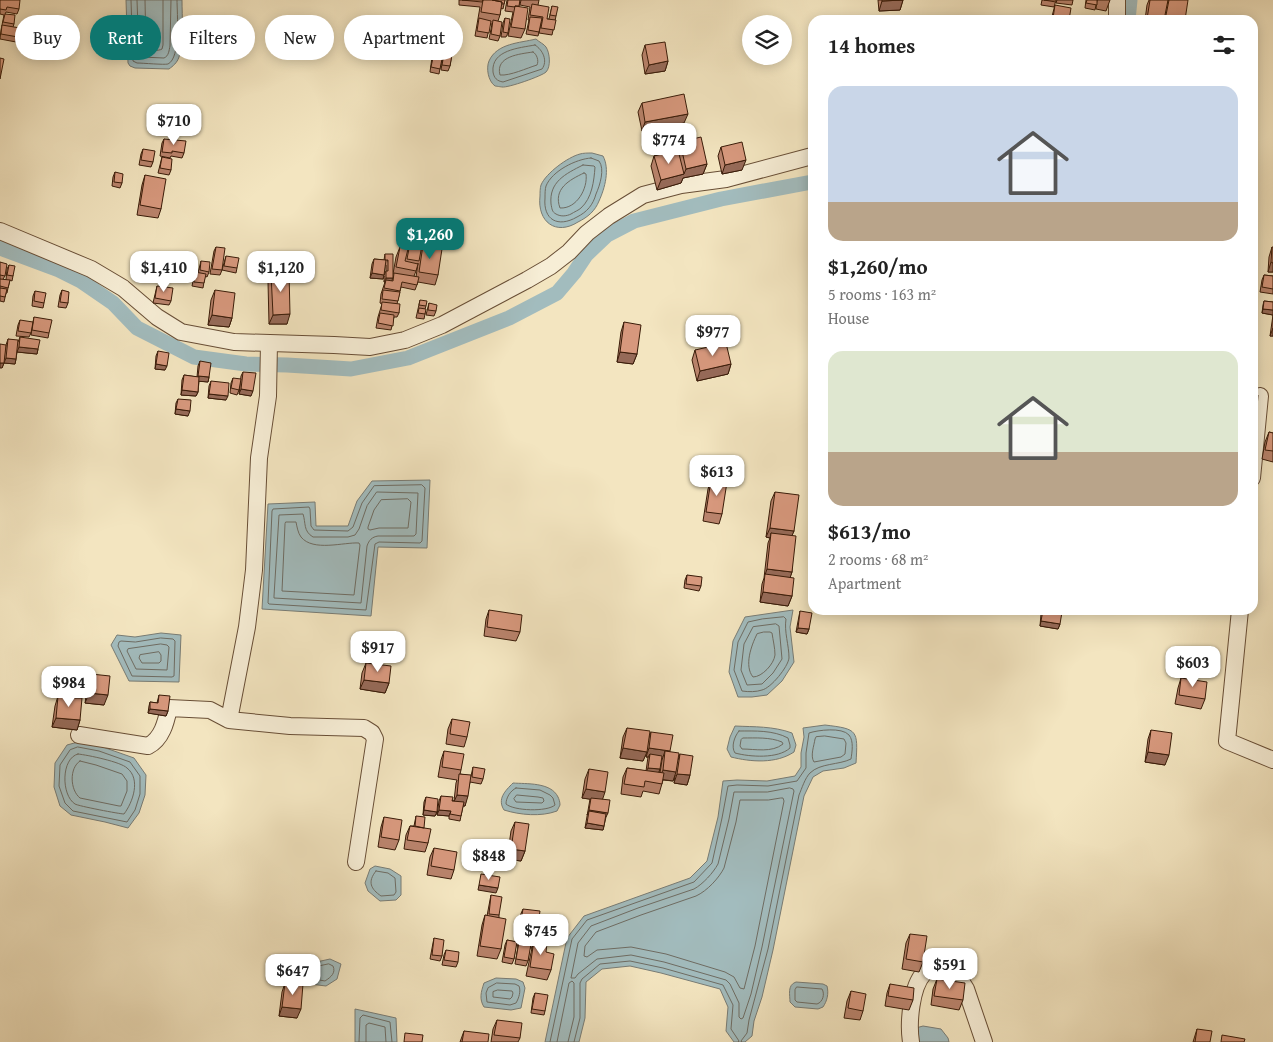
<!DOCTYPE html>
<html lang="en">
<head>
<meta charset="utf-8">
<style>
  body { margin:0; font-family:"Gentium Book Plus",serif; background:#f6f6f6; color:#222; height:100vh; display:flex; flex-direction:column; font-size:19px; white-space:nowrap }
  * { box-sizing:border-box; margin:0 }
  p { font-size:16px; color:#767676 }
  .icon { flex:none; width:28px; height:28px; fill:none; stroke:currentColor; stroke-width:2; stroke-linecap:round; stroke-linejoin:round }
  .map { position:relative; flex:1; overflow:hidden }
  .side { position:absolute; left:808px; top:15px; width:450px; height:600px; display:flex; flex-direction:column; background:#fff; border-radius:15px; box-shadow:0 2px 12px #0003 }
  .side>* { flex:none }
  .banner { position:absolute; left:15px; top:15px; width:475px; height:45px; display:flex; gap:10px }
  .fabs { position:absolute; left:742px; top:15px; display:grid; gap:10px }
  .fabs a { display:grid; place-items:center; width:50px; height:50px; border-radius:50%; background:#fff; box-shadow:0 2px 12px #0003; font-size:25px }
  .price { position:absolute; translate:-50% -42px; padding:0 11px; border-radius:10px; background:#fff; color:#222; font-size:16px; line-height:32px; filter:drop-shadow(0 1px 2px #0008) }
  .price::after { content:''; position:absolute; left:50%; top:30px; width:15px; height:11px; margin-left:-8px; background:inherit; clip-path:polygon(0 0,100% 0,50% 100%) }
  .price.on { background:#0f766e; color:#fff }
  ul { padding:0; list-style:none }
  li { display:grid; align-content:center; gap:10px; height:265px; padding:0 20px }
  li span { display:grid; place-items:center; height:155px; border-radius:15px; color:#555 }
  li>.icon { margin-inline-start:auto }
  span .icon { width:90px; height:90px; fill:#fffc; stroke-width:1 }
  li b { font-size:21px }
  h2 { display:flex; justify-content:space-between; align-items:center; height:60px; padding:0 20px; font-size:21px }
  .chip { padding:0 18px; border-radius:22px; background:#fff; box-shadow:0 2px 12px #0003; font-size:18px; line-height:45px }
  .chip.on { background:#0f766e; color:#fff }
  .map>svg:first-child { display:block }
  .water { fill:#a2bcbe; stroke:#787c75 }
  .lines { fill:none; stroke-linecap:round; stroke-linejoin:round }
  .shore { stroke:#6e6c63; stroke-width:1 }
  .canal { stroke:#a2bcbe; stroke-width:15 }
  .minor-casing { stroke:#684e36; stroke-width:18 }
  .minor { stroke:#f7eed6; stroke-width:16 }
  .wall { fill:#b9836c; stroke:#391b08; fill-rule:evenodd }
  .shaded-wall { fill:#966a58; stroke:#391b08 }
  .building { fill:#d7987d; stroke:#391b08 }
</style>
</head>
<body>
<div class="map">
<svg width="1273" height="1042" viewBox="0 0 1273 1042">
  <rect width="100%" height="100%" fill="#f3e5c0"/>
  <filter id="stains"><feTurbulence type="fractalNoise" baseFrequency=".004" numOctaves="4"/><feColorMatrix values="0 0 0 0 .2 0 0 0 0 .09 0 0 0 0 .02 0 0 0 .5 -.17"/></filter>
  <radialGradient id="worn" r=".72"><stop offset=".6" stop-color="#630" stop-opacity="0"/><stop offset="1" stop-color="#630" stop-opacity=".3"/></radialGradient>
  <!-- water -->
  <path class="water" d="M126 0H182C182 15 184 43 179 57 177 63 173 66 169 69L135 68 130 66 128 63Z
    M536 39C539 42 544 44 546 47 550 53 551 67 546 72 542 76 508 88 502 87 502 87 495 86 495 86 488 81 486 68 489 61 497 43 520 43 536 39Z
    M592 153 603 156C610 169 605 188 599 201 595 211 588 217 578 222 556 236 537 222 540 196 540 193 540 188 541 185 546 173 568 157 580 154 583 153 588 153 592 153Z
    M430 480 427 548 378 547 371 616 262 609 268 504 315 502 316 526H348L357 501 372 481Z
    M793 610 790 627 794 662 782 681 767 695 752 697H738L729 672 733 641 745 617Z
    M161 633 181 635 179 682 129 681 111 645 117 635 135 637Z
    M825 725C858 729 858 730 856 763L844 768 823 771 813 777 804 796 773 950 762 997 754 1021 752 1036 745 1042H734L726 1031 728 1007 720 989 661 973 630 966 602 969 586 982 585 1018 579 1042H545L567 938 584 916 690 878 707 861 718 817 723 781 737 780 767 781 795 776 801 767V753L804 737 803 728Z
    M735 726C754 727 773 726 792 733L796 745 794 752C776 764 751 762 731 757L727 749 730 737Z
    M78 742 100 746 134 758 146 775 145 795 139 813 128 828 105 822 71 815 60 806 54 787 55 763 67 745Z
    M513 783C526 784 551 782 558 797 559 799 560 802 560 805L557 811C541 817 520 815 504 810 497 799 505 791 513 783Z
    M375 866 390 869 401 876V895L396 900 380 901 368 891 365 883 370 869Z
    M330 959 341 964 337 979 326 986 310 984 302 975 312 963Z
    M496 978 516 979 523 982 525 988 521 1008 511 1010 484 1007C479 999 481 992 484 983Z
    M796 982 823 984 827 986C829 994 827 1001 823 1007L818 1009 795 1007 790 1002C790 995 787 985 796 982Z
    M355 1009 396 1018 397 1042H355Z
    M923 1026 941 1029 948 1038 949 1042H920L918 1041 916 1028Z"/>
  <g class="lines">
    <!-- shore -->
    <path class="shore" d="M131 0 133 61 137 63C143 63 164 65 168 64 181 58 177 13 177 0
      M137 0 139 56 141 57 164 58C169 56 169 50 170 46L171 0
      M145 0 146 48C149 51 159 51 162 49L163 45V0
      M535 45C543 50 548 61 542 69L503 82C497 81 494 78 493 72 491 50 519 48 535 45Z
      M533 52C537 54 539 61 537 65 527 68 510 76 500 75 495 56 520 54 533 52Z
      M591 158 599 161C605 169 600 185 596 194 593 205 587 212 577 217 558 228 543 220 545 198 545 194 545 189 546 186 552 171 576 159 591 158Z
      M583 165 594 166 595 167C594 181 592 198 581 208 579 210 574 212 571 214 567 216 561 217 556 214 552 212 552 209 551 204 549 182 565 174 583 165Z
      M584 173 586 174C588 188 577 209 560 208 553 189 569 180 584 173Z
      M422 485 425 488 422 541 420 543 379 542 375 544 366 610 269 604 268 603 272 511 273 509 309 507 310 509 311 526 314 530 348 531 353 527 362 503 374 486Z
      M377 492 418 493 416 534 414 536H378C372 537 369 540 367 546L361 603 274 598V596L279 515 303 514C306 523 303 531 313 537H348L355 535 359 529 367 506Z
      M408 499 411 502 408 528H379L370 530 368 529V527L374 510 381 500Z
      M286 522H296C297 527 298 533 301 537 313 552 344 542 359 543L360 545 354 595 282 591 285 524Z
      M784 617 786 619C784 632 789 645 789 658 788 667 771 688 762 690 756 692 749 692 742 691L734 670 738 642 748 622 762 619Z
      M776 624 779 626 782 659 773 673 762 684 747 685 741 670 744 644 753 627Z
      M764 632H770L772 633C773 640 775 648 775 655 774 664 762 677 753 677 744 666 751 646 757 634Z
      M161 638 173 639 175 641 174 676 172 677 132 676 118 646 119 642 121 641 135 642Z
      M161 644 167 645 169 647 167 670 136 669 127 651 128 649Z
      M159 652 161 655V661L159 663H142L139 658 140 655Z
      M739 731C755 731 773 730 788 738L790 745V748C778 759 750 757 735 753 731 747 734 737 739 731Z
      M825 736 844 739 846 743 845 754 841 757 814 762C810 756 814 746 815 739L816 737Z
      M743 738C756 738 770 737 782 742L783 744C772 753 755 749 742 749L740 746 741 740Z
      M78 747 99 751 130 762 140 776V794L135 810 127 822 73 811 65 803 59 786 60 765 70 750Z
      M78 754C88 755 121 762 127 768 141 779 133 802 124 814 120 814 78 806 75 804 61 795 61 758 78 754Z
      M80 761 96 765 122 774 127 781V791L121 806H119L80 798C70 790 69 768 80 761Z
      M516 788 540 790 550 795 553 798 555 805C547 812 514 811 506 804 506 798 510 791 516 788Z
      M790 788 793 789 794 791 762 947 751 994 743 1018 741 1019 739 1017V1003L730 984 726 980 664 962 631 955 597 959 578 974 575 978H571L578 943 591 926 638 908 694 889C703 884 713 873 718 864L729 819 734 792H767Z
      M517 795 538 797 543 798 544 801 542 803 516 802 514 799Z
      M781 798H783L784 801 755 946 744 989 740 988 734 977 725 972 666 954 631 947 597 950 587 957 584 956 585 946 596 932 641 915 696 896C707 891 719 878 724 868L736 822 740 800H768Z
      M376 871 388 873 395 878 396 892 394 895 381 896C371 889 367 882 376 871Z
      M329 964 333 966C336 973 331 977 325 981L314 979 310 976V973L315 967Z
      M497 983 515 984 519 986C521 991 519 998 516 1003L510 1005 487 1002 486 993 488 988Z
      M797 987 822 989C825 994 823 1002 817 1004L797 1002 795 1000V990Z
      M498 990 512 991 513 993 512 997 510 999 493 997V992Z
      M359 1042 360 1018 363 1015 390 1022 392 1042
      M366 1042V1025L369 1023 385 1027 386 1042
      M550 1042 572 939 587 920 694 882 712 863 722 818 728 786 737 785 768 786 797 781 806 768V753L809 733C818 730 842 727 849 735 854 741 852 752 851 759 839 765 820 763 810 773 805 778 802 788 799 795L768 949 749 1020 747 1033 741 1041 742 1042
      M557 1042 569 983 572 981 574 983V1017L568 1042
      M574 1042 580 1018V983L582 979 600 964 630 961 663 968 723 985 733 1005 731 1029 739 1041 738 1042"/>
    <!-- canal -->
    <path class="canal" d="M1128 20 1130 0
      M0 248 59 270 81 281 113 303 137 328 194 357 246 364 287 365 351 369 408 358 509 318 557 293 574 273 586 255 607 235 634 221 721 199 812 182"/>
    <defs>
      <path id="minor" d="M1117 20V0
        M0 231 91 269 123 288 157 317 181 332 234 342 334 345 370 347 405 340 442 325 527 280 551 266 569 252 587 233 609 216 643 195 681 185 726 179 812 156
        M269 343 268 396 259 458 254 570 247 627 229 720 290 726 364 728 372 733 375 739 356 862
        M1252 478 1260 396
        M1240 610 1227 741 1273 760
        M79 735 148 746C162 739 166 722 169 708L210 710 229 720
        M911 1042C908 1023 911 987 924 973 928 969 934 967 938 965L954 970 966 989 984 1042"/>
    </defs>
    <!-- minor casing -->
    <use href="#minor" class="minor-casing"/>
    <!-- minor -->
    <use href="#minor" class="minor"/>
  </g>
  <!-- wall -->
  <path class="wall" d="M0 0 19 9 17 14 6 12 5 14 14 24 13 27 18 37 16 42 0 39 1 30 4 15 0 14Z
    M459 0H505L503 9 501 8 500 15 498 21 500 36 498 41 489 39 492 24H490L487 38 475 36 480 7 459 5Z
    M507 0H520L519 6 525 29 521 38 508 36 513 12 505 11Z
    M521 0H539L538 5 547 19H549L552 6 556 16 552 35 539 33 541 22 539 32 538 36 526 34 529 20H528L530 7 520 5Z
    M878 0H903L900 10 879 11Z
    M1042 0H1056L1054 7 1041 5Z
    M1057 0H1073L1072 5 1056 3Z
    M1086 0H1097L1095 10 1085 8Z
    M1097 0H1110L1106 11 1096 9Z
    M1149 0H1168L1167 4 1168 0H1185V20H1145L1147 5Z
    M1055 5 1069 20H1051Z
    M505 18 508 33 506 37H501L503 23Z
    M438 44 453 46 450 66 448 71 441 70 443 57H442L439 74 430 72 432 57 434 53H436Z
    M645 45 668 61 665 71 645 74 642 55Z
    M642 103 684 123 642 131 638 112Z
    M164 139 184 153 182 158 171 156 170 158 160 156 162 143Z
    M680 142 707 164 703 174 683 178 681 183 657 190 651 166 654 156 677 150Z
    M721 147 742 170 722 174 718 156Z
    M143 149 153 162 151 167 139 165 141 154Z
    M162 157 171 170 169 175 158 173Z
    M115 172 122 183 120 188 112 186 113 177Z
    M145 175 161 209 158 218 137 215 142 185Z
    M411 238 422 246 433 247 438 275 435 285 418 282 415 290 401 287 397 304 399 313 397 317H394L391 330 376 328 378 317 382 304 380 303 381 294 385 282H384V276L383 279 370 278 372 264 374 259 384 260 385 254 393 274 396 257 400 247 407 249ZM418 263 416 277 414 276 416 271ZM385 265H386V271L384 275Z
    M216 247 222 270 220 275 210 274 214 251Z
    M1272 247 1273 272H1268L1269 257Z
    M226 256 237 268 236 273 222 270Z
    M201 261 209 272 207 277 205 276 203 288 192 286 194 277 195 272 198 273Z
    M0 262 5 276 3 279 6 280 7 269 9 265 13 276 12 281 10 280 8 288 7 293H6L4 302 0 301Z
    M271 273 287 324H269L268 282Z
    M1264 275 1273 276V294L1260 292 1262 280Z
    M157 286 171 301 169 305 153 303Z
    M62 290 68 303 66 308 58 307 60 295Z
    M215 290 232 318 229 327 208 325 211 300Z
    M35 291 44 303 43 308 32 306 33 296Z
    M420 300 426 306 425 309V314L424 319 416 318Z
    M1264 301 1273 302V336H1270L1273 315 1262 313 1263 305Z
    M429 303 436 311 434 316 426 315Z
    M34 317 49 333 48 338 31 335 33 322Z
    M20 320 31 333 29 337 16 336 18 325Z
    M624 322 637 354 633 364 617 362 621 332Z
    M20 337 38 349 37 354 17 352 16 359 15 364 4 363 2 368 6 345 8 339 18 342Z
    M695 350 731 364 728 374 697 381 692 360Z
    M158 351 165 370 155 369 156 356Z
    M200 361 209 377 208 382 199 381 198 392 196 396 181 395 182 380 184 375 197 377 198 366Z
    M243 372 251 396 239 394 241 376Z
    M233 378 239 390 237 395 230 393 231 383Z
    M211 381 226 400 208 398 209 386Z
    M178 399 188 416 175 414 176 403Z
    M1269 432 1273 433V462L1262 459 1265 442Z
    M711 480 722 514 719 524 703 521 708 489Z
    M775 492 794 531 792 535V572L790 577 792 596 788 606 760 602 762 584 764 578 768 543 770 538 766 537 771 501Z
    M687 575 701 586 699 591 684 588 685 580Z
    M489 610 520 632 516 641 484 636 486 619Z
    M1043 610 1060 624 1058 629 1040 626 1041 614Z
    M800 611 809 629 807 634 796 632 799 616Z
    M366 663 389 683 385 693 360 689 362 673Z
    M91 674 104 705 85 703 88 683Z
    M1181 678 1205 699 1201 709 1175 704 1178 688Z
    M66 694 80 720 77 730 52 727 55 706 58 696 65 697Z
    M159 695 168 711 166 716 148 713 149 706 150 702 157 703Z
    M452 719 467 737 464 747 446 744 448 729Z
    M627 728 648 740 651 732 678 760 680 754 690 775 687 785 674 783 675 775 673 781 663 780 659 794 643 791 641 797 621 794 623 777 627 768 646 771 648 757H646V753L643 761 620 758 623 737ZM661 759 662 760 660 773H659Z
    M1151 730 1165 765 1145 762 1148 739Z
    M444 751 461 770 460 774 471 776 473 767 483 779 481 784 470 782 465 806H463L460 821 449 819V816L437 815 439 801 441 796 454 801 456 783 457 780 438 777 441 760Z
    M589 769 602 799 606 817 603 830 585 828 590 799 582 798 585 779Z
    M426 797 437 812 435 816 423 815 424 802Z
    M416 816 424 828 428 843 425 852 404 849 406 835 410 826H414Z
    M384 817 399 840 395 850 378 847 381 827Z
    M515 822 525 851 521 861 507 859 511 831Z
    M434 848 454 870 451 879 427 875 430 857Z
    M491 895 499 915V918L501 949 497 959 477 956 482 925 485 915 487 916 490 900Z
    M523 909 536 938 535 940 546 952 551 970 547 980 526 976 532 948 530 947 528 961 526 966 515 964 518 946 516 945 514 959 512 964 502 962 505 945 507 940 516 942 519 918Z
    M910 934 923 962 919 972 902 969 906 943Z
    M434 938 442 956 440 961 430 959 433 943Z
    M446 950 458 962 456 967 442 965 444 955Z
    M937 979 963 1000 959 1010 931 1005 933 989Z
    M285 983 297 1018 279 1016 282 992Z
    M890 984 913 1000 909 1010 885 1006 887 993Z
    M851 991 863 1011 860 1020 844 1018 847 1001Z
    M535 993 545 1011 544 1015 531 1013 533 998Z
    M497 1020 520 1038 518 1042H491L493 1029Z
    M1197 1029 1210 1042H1193Z
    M464 1031 488 1042H460Z"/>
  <!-- shaded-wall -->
  <path class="shaded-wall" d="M903 0 900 10 879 11 882 1Z
    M668 61 665 71 645 74 649 65Z
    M688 114 684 123 642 131 645 122Z
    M746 160 742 170 722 174 725 165Z
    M707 164 703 174 683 178 681 183 657 190 661 180 684 174 686 169Z
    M1271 262 1273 263V272H1268Z
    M372 273 384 275 383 279 370 278Z
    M386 278H393L391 282 386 280 385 282H384Z
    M1263 309 1273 310V315L1262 313Z
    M290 314 287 324H269L273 315Z
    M212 315 232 318 229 327 208 325Z
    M1273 328V336H1270Z
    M19 347 38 349 37 354 17 352Z
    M620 352 637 354 633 364 617 362Z
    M6 358 16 359 15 364 4 363Z
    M0 363H4L2 368H0Z
    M156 364 167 366 165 370 155 369Z
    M731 364 728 374 697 381 700 371Z
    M198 376 209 377 208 382 196 381Z
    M241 389 253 391 251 396 239 394Z
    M182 390 198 392 196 396 181 395Z
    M209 394 228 396 226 400 208 398Z
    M176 409 190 411 188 416 175 414Z
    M1252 420 1256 421 1253 430Z
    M770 528 794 531 790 540 771 533 770 538 766 537Z
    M767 569 792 572 789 581 765 575Z
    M763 592 792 596 788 606 760 602Z
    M1041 621 1060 624 1058 629 1040 626Z
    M798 628 809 629 807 634 796 632Z
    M364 680 389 683 385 693 360 689Z
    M89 693 108 695 104 705 85 703Z
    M150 709 168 711 166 716 148 713Z
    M56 718 80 720 77 730 52 727Z
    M623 748 647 752 643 761 620 758Z
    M649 748 670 751 667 760 665 751 662 760 649 758 650 754 648 757H646Z
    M1148 752 1169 755 1165 765 1145 762Z
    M648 768 660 769 658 774 646 772Z
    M663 770 676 772 673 781 659 779Z
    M677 774 690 775 687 785 674 783Z
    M586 789 605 792 602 801 582 798Z
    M457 795 468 796 465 806 453 804Z
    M424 810 437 812 435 816 423 815Z
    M439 810 451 811 449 816 437 815Z
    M589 810 608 813 606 817 589 811 587 815Z
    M587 823 604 826 603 830 585 828Z
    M511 849 525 851 521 861 507 859Z
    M479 885 498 888 496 893 478 890Z
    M518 936 536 938 532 948 519 946V942L518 946 515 945Z
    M282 1007 301 1009 297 1018 279 1016Z"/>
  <!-- building -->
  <path class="building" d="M0 0H20L19 9 7 7 6 10 0 9Z
    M462 0H483L482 2Z
    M483 0H492L502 2 500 15 481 12Z
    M492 0H505L504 4H502V2Z
    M508 0H520L519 6H515V7L507 6Z
    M882 0H903L882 1Z
    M1044 0H1056V2Z
    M1087 0H1097V5L1086 3Z
    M1150 0H1168L1164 20 1147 19Z
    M1169 0H1188L1185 20H1165Z
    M532 4 549 7 547 19 556 20 554 30 541 28 543 17 530 15Z
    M1055 5 1071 8 1069 20 1053 18Z
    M515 6 528 8 525 29 511 27Z
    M552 6 558 7 556 16 550 15Z
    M5 14 15 15 14 24 3 22Z
    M530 17 542 18 539 32 528 30Z
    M479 18 491 21 489 33 477 31Z
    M505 18 510 19 508 33 503 32Z
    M493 20 502 22 500 36 491 34Z
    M2 25 20 28 18 37 1 34Z
    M665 42 668 61 649 65 645 45Z
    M438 44 453 46 452 54 437 51Z
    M434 53 443 54 440 69 431 67Z
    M444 54 452 55 450 66 442 65Z
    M0 58 4 59 0 79Z
    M684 94 688 114 645 122 642 103Z
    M701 137 707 164 686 169 680 142Z
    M164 139 186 141 184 153 172 151V153L162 152Z
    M742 142 746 160 725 165 721 147Z
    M143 149 155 151 153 162 141 160Z
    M678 150 684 174 661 180 654 156Z
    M162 157 172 159 171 170 160 168Z
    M115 172 123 174 122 183 114 182Z
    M145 175 166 179 161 209 140 205Z
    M411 238 423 240 419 261 407 259Z
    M423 243 434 244 433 247 423 245 422 248Z
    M423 245 442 249 438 275 419 272Z
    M216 247 225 248 222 270 212 269Z
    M400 247 408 249 405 261 418 264 416 271 396 267Z
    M1272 247H1273V263L1271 262Z
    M385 254H393V278H386V271H388V260H385Z
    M226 256 239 258 237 268 224 266Z
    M374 259 386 260 384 275 372 273Z
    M201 261 210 262 209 272 200 270Z
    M0 262 7 264 5 276 0 275Z
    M9 265 15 266 13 276 7 275Z
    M195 272 206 274 204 283 194 282Z
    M289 272 290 314 273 315 271 273Z
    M394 273 419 277 417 285 402 282 400 291 384 288 386 280 393 281Z
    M1264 275 1273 276V289L1262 287Z
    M0 279 10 280 8 288 0 286Z
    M157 286 173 288 171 301 155 298Z
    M0 288 7 289 5 297 0 296Z
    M62 290 69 292 68 303 60 302Z
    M215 290 235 293 232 318 212 315Z
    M383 290 400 292 398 301 382 299Z
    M35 291 46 293 44 303 34 301Z
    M420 300 427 301 426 306 419 305Z
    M1264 301 1273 302V310L1263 309Z
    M382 302 400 304 399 313 381 310Z
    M429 303 437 305 436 311 428 310Z
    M419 308 426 309 425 314 418 313Z
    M380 313 394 315 393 326 378 323Z
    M34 317 52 320 49 333 32 330Z
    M20 320 33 322 31 333 18 331Z
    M624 322 641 325 637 354 620 352Z
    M20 337 40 340 38 349 19 347Z
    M8 339 18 340 16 359 6 358Z
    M726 343 731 364 700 371 695 350Z
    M0 344 6 345 4 363H0Z
    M158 351 169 353 167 366 156 364Z
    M200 361 211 363 209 377 198 376Z
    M243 372 256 373 253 391 241 389Z
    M184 375 199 377 198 392 182 390Z
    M233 378 241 379 239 390 231 388Z
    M211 381 229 383 228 396 209 394Z
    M1252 395H1258L1256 421 1252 420Z
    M178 399 191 400 190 411 176 409Z
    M1269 432 1273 433V451L1265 450Z
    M711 480 727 482 722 514 706 512Z
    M775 492 799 495 794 531 770 528Z
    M771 533 796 536 792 572 767 569Z
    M765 574 794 578 792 596 763 592Z
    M687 575 702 577 701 586 686 584Z
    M489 610 522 615 520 632 487 627Z
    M1043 610 1062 612 1060 624 1041 621Z
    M800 611 812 613 809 629 798 628Z
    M366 663 391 666 389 683 364 680Z
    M91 674 110 676 108 695 89 693Z
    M1181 678 1207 682 1205 699 1179 695Z
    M66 694H72V698H82L80 720 56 718 58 696 66 697Z
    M159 695 170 696 168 711 150 709V702L158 703Z
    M452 719 470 722 467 737 450 734Z
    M627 728 650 731 647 752 623 748Z
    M1151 730 1172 733 1169 755 1148 752Z
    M651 732 673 735 670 751 649 748Z
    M444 751 464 754 461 770 442 767Z
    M665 751 679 753 676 772 663 770Z
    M650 754 662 756 660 769 648 768Z
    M680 754 693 756 690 775 677 774Z
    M473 767 485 769 483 779 472 777Z
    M627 768 664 773 662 784 645 781 644 787 624 784Z
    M589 769 608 772 605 792 586 789Z
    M459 774 471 775 468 796 457 795Z
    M441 796 453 797 452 801 464 802 461 816 450 814 451 811 439 810Z
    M426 797 438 799 437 812 424 810Z
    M591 798 610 800 608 813 589 810Z
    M589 811 606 814 604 826 587 823Z
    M416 816 425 817 424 828 415 826Z
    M384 817 402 820 399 840 381 837Z
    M515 822 529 824 525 851 511 849Z
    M410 826 431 829 428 843 407 840Z
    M434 848 457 852 454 870 431 866Z
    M481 874 500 877 498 888 479 885Z
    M491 895 502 897 499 915 489 914Z
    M523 909 540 911 536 938 518 936Z
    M485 915 506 919 501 949 480 946Z
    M910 934 927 936 923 962 906 959Z
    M434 938 444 940 442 956 432 955Z
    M507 940 517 942 514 959 504 957Z
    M534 940 547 943 546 952 554 954 551 970 530 967Z
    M519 942 531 944 528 961 516 959Z
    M446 950 459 952 458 962 444 960Z
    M937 979 965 983 963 1000 934 996Z
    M285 983 303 984 301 1009 282 1007Z
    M890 984 914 988 913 1000 888 996Z
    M851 991 866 994 863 1011 848 1008Z
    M535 993 548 995 545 1011 532 1009Z
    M497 1020 522 1023 520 1038 494 1035Z
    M1197 1029 1212 1031 1210 1042H1195Z
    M464 1031 489 1034 488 1042H462Z
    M405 1033 423 1035 422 1042H404Z
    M1222 1035 1245 1039 1244 1042H1221Z"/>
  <rect width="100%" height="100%" filter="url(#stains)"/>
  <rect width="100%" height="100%" fill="url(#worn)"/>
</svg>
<div class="fabs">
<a><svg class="icon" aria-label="layers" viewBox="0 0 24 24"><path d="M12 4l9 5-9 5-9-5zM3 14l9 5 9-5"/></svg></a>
</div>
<b class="price" style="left:174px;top:146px">$710</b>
<b class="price" style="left:669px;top:165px">$774</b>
<b class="price on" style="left:430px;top:260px">$1,260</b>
<b class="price" style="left:164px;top:293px">$1,410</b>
<b class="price" style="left:281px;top:293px">$1,120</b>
<b class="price" style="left:713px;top:357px">$977</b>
<b class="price" style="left:717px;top:497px">$613</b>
<b class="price" style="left:378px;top:673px">$917</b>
<b class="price" style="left:1193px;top:688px">$603</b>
<b class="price" style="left:69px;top:708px">$984</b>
<b class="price" style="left:489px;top:881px">$848</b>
<b class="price" style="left:541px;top:956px">$745</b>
<b class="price" style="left:950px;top:990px">$591</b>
<b class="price" style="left:293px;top:996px">$647</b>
<div class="banner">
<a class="chip">Buy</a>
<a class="chip on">Rent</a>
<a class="chip">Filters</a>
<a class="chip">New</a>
<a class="chip">Apartment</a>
</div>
<section class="side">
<h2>14 homes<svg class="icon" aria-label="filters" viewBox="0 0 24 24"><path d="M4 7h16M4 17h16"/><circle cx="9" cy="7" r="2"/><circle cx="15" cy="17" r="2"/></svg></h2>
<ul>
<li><span style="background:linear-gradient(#c9d6e8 75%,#b9a48a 0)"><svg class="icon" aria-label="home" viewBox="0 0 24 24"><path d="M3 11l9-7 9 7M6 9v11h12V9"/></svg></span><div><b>$1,260/mo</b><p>5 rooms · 163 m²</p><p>House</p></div></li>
<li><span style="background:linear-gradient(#dfe7d0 65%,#b9a48a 0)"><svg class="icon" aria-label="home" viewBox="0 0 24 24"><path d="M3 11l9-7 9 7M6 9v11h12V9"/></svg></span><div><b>$613/mo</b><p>2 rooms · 68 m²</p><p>Apartment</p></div></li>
</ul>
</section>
</div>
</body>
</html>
